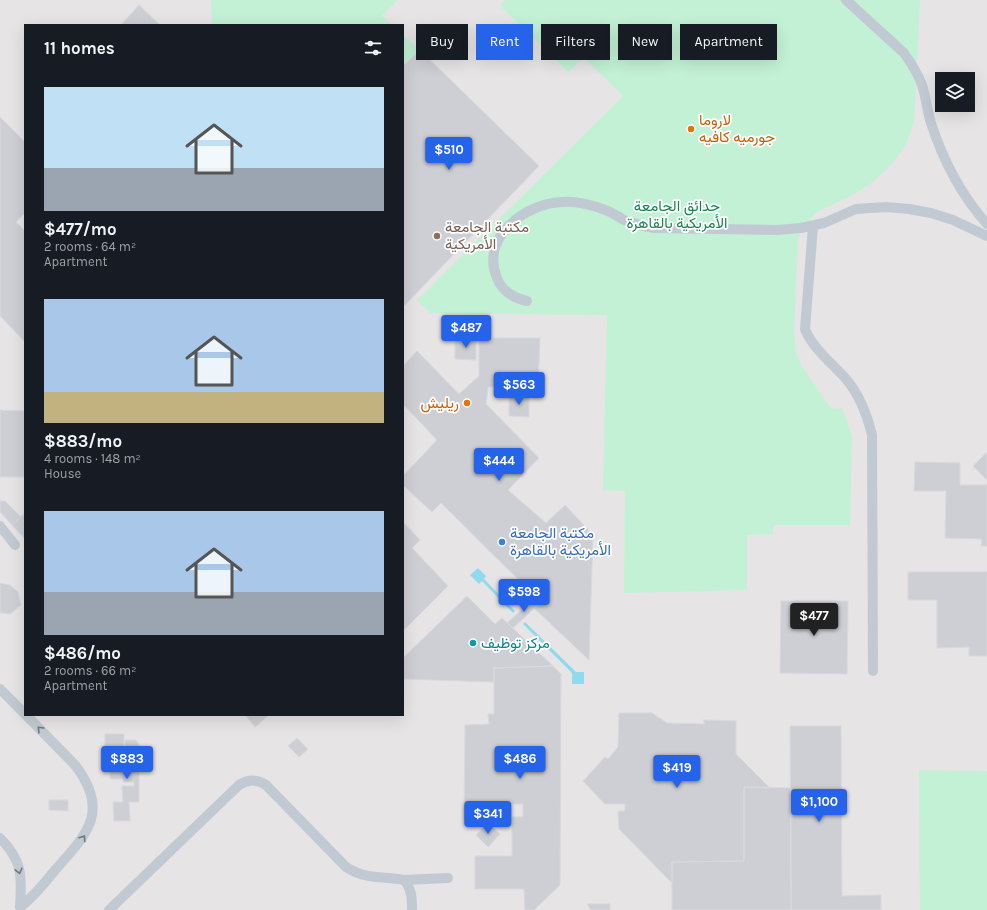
<!DOCTYPE html>
<html lang="en">
<head>
<meta charset="utf-8">
<style>
  body { margin:0; font-family:Karla,Vazirmatn,sans-serif; background:#242831; color:#f1f3f6; height:100vh; display:flex; flex-direction:column; font-size:15px; white-space:nowrap }
  * { box-sizing:border-box; margin:0 }
  p { font-size:13px; color:#9ea1a6 }
  .icon { flex:none; width:22px; height:22px; fill:none; stroke:currentColor; stroke-width:2; stroke-linecap:round; stroke-linejoin:round }
  .map { position:relative; flex:1; overflow:hidden }
  .details { position:absolute; left:24px; top:24px; width:380px; height:692px; display:flex; flex-direction:column; background:#171b24; border-radius:0px; box-shadow:0 4px 16px #0002 }
  .details>* { flex:none }
  .top-card { position:absolute; left:416px; top:24px; width:380px; height:36px; display:flex; gap:8px }
  .fabs { position:absolute; left:935px; top:72px; display:grid; gap:8px }
  .fabs a { display:grid; place-items:center; width:40px; height:40px; border-radius:0px; background:#171b24; box-shadow:0 4px 16px #0002; font-size:20px }
  .price { position:absolute; translate:-50% -34px; padding:0 9px; border-radius:4px; background:#2563eb; color:#fff; font-size:13px; line-height:26px; filter:drop-shadow(0 1px 2px #0008) }
  .price::after { content:''; position:absolute; left:50%; top:24px; width:12px; height:9px; margin-left:-6px; background:inherit; clip-path:polygon(0 0,100% 0,50% 100%) }
  .price.selected { background:#222; color:#fff }
  ul { padding:0; list-style:none }
  li { display:grid; align-content:center; gap:8px; height:212px; padding:0 20px }
  li span { display:grid; place-items:center; height:124px; border-radius:0px; color:#555 }
  li>.icon { margin-inline-start:auto }
  span .icon { width:72px; height:72px; fill:#fffc; stroke-width:1 }
  li b { font-size:17px }
  h2 { display:flex; justify-content:space-between; align-items:center; height:48px; padding:0 20px; font-size:17px }
  .chip { padding:0 14px; border-radius:0px; background:#171b24; box-shadow:0 4px 16px #0002; font-size:14px; line-height:36px }
  .chip.selected { background:#2563eb; color:#fff }
  .map>svg:first-child { display:block }
  .education { fill:#e6e4e5; fill-rule:evenodd }
  .green { fill:#c3f1d5 }
  .water { fill:#90daee }
  .building { fill:#cdcfd5; stroke:#d7d9de }
  .lines { fill:none; stroke-linecap:round; stroke-linejoin:round }
  .lane { stroke:#c1cad2; stroke-width:10 }
  .oneway { stroke:#6e7983 }
  .food-dot { fill:#e8710a; stroke:#fff; stroke-width:1.5 }
  .education-dot { fill:#8d6e63; stroke:#fff; stroke-width:1.5 }
  .shop-dot { fill:#3f7fe0; stroke:#fff; stroke-width:1.5 }
  .culture-dot { fill:#0f9aa8; stroke:#fff; stroke-width:1.5 }
  .labels { text-anchor:middle; stroke-width:3.5; stroke-linejoin:round; paint-order:stroke }
  .food-label { font-size:15px; fill:#c56008; stroke:#fff; text-anchor:start }
  .park-label { font-size:15px; fill:#17864f; stroke:#fff }
  .education-label { font-size:15px; fill:#785e54; stroke:#fff; text-anchor:start }
  .shop-label { font-size:15px; fill:#366cbe; stroke:#fff; text-anchor:start }
  .culture-label { font-size:15px; fill:#0d838f; stroke:#fff; text-anchor:start }
</style>
</head>
<body>
<div class="map">
<svg width="987" height="910" viewBox="0 0 987 910">
  <rect width="100%" height="100%" fill="#f5f3f3"/>
  <!-- education -->
  <path class="education" d="M0 0H987V910H0ZM25 25H403V715H25ZM942 79H968V105H942Z"/>
  <!-- green -->
  <path class="green" d="M211 0H398L382 16 392 25H212Z
    M505 0H920L914 123 905 146 891 165 874 181 856 193 815 213 798 238 794 333 796 352 801 365 831 409 842 408 852 436 850 525H773V534L747 535V590L624 593 625 491 603 490 607 315 430 313 417 300 623 96 584 58 568 72 500 6Z
    M403 35 420 50 405 64 403 62Z
    M919 770 987 771V910H920Z"/>
  <!-- water -->
  <path class="water" d="M478 568 486 576 484 579 515 611 513 613 482 581 479 584 470 575Z
    M525 622 576 672H584V684H572V673L523 624Z"/>
  <!-- building -->
  <path class="building" d="M139 5 160 25H121Z
    M420 50 539 166 403 307V62L405 64Z
    M0 117 25 142V213L16 222 25 231V342L0 316Z
    M455 338H476V360L455 359Z
    M479 338H540L538 387H488L486 404 539 458 508 490 546 523 565 505 593 535 589 660 534 608 541 602 441 503 432 512 403 485V476L437 440 403 404V366L417 351 459 394 479 376Z
    M509 395H529V417L509 416Z
    M0 410 25 411V477H0Z
    M987 452V480L973 466Z
    M915 462 960 463V485H987V546H981L982 539 945 538 946 491H914Z
    M0 501H5L21 517 12 525 0 512Z
    M25 513V539L12 525Z
    M403 522 420 540 412 548 448 586 403 631Z
    M908 572H987V656H969V647L937 648V600H908Z
    M0 583 10 585 18 592 21 605 10 614 0 613Z
    M467 596 495 624 502 618 553 666 494 668V682L403 679V658Z
    M536 597 541 602 513 628 507 623Z
    M781 601H848L847 674 780 673Z
    M553 666 561 674 560 885 534 910H525L524 889H475V856H512V817H523V804H493L492 819 464 818 465 725 489 724 488 714H494V668Z
    M619 713H652L667 723 705 724 703 720 736 721V754L770 788 744 787V861L672 862V883L619 829 618 811H625V804H605L583 781 605 757 608 759 618 747Z
    M245 715H269L255 727Z
    M790 726H841L842 896 881 895V910H791Z
    M105 734H124V753H105Z
    M297 738 308 749 299 757 288 746Z
    M125 740H136L139 745V802H129L130 821H114L113 802H123L122 786H134V782H123V779H110V765H123V755H125Z
    M744 787 791 788V910H672V862L744 861Z
    M49 800H68V811L49 810Z
    M488 823 500 834 488 847 476 835Z
    M587 904H610V910H591Z"/>
  <g class="lines">
    <!-- lane -->
    <path class="lane" d="M846 0 904 53C911 63 918 73 922 85 926 97 927 111 931 123 943 160 961 195 987 224
      M813 226 805 329C812 348 833 364 846 379 860 395 867 415 872 435L873 671
      M527 301C513 298 502 291 497 278 480 238 524 204 561 202 577 201 593 205 608 211 614 214 619 217 624 220 634 224 643 226 654 228L777 230 801 228 824 223 856 209 886 207 909 209 931 213 953 220 987 236
      M0 526 15 545
      M0 689 25 714
      M0 838C23 861 22 877 20 907 34 897 45 882 56 869 88 833 110 811 75 765L26 715
      M404 880 448 878
      M109 910 239 785C248 779 257 779 266 785L346 867C366 880 383 876 404 880 412 889 412 899 412 910"/>
  </g>
  <!-- one-way arrows -->
  <defs><path id="oneway-chevron" d="M-2-3.5L2.5 0L-2 3.5" fill="none" stroke-width="1.6" stroke-linecap="round" stroke-linejoin="round"/></defs>
  <g class="oneway">
    <use href="#oneway-chevron" transform="translate(40 729) rotate(-135)"/>
    <use href="#oneway-chevron" transform="translate(83 838) rotate(-56)"/>
    <use href="#oneway-chevron" transform="translate(19 871) rotate(76)"/>
  </g>
  <!-- markers -->
  <g class="food-dot">
    <circle cx="691" cy="129" r="4"/>
    <circle cx="467" cy="403" r="4"/>
  </g>
  <circle class="education-dot" cx="437" cy="236" r="4"/>
  <circle class="shop-dot" cx="502" cy="542" r="4"/>
  <circle class="culture-dot" cx="473" cy="643" r="4"/>
  <g class="labels">
    <!-- food labels -->
    <g class="food-label">
      <text x="699" y="125">لاروما<tspan x="699" dy="17">جورميه كافيه</tspan></text>
      <text x="459" y="408" text-anchor="end">ريليش</text>
    </g>
    <!-- park labels -->
    <g class="park-label">
      <text x="677" y="211">حدائق الجامعة<tspan x="677" dy="17">الأمريكية بالقاهرة</tspan></text>
    </g>
    <!-- education labels -->
    <g class="education-label">
      <text x="445" y="232">مكتبة الجامعة<tspan x="445" dy="17">الأمريكية</tspan></text>
    </g>
    <!-- shop labels -->
    <g class="shop-label">
      <text x="510" y="538">مكتبة الجامعة<tspan x="510" dy="17">الأمريكية بالقاهرة</tspan></text>
    </g>
    <!-- culture labels -->
    <g class="culture-label">
      <text x="481" y="648">مركز توظيف</text>
    </g>
  </g>
</svg>
<div class="fabs">
<a><svg class="icon" aria-label="layers" viewBox="0 0 24 24"><path d="M12 4l9 5-9 5-9-5zM3 14l9 5 9-5"/></svg></a>
</div>
<b class="price" style="left:449px;top:171px">$510</b>
<b class="price" style="left:466px;top:349px">$487</b>
<b class="price" style="left:519px;top:406px">$563</b>
<b class="price" style="left:499px;top:482px">$444</b>
<b class="price" style="left:524px;top:613px">$598</b>
<b class="price selected" style="left:814px;top:637px">$477</b>
<b class="price" style="left:127px;top:780px">$883</b>
<b class="price" style="left:520px;top:780px">$486</b>
<b class="price" style="left:677px;top:789px">$419</b>
<b class="price" style="left:819px;top:823px">$1,100</b>
<b class="price" style="left:488px;top:835px">$341</b>
<div class="top-card">
<a class="chip">Buy</a>
<a class="chip selected">Rent</a>
<a class="chip">Filters</a>
<a class="chip">New</a>
<a class="chip">Apartment</a>
</div>
<section class="details">
<h2>11 homes<svg class="icon" aria-label="filters" viewBox="0 0 24 24"><path d="M4 7h16M4 17h16"/><circle cx="9" cy="7" r="2"/><circle cx="15" cy="17" r="2"/></svg></h2>
<ul>
<li><span style="background:linear-gradient(#bfe0f5 65%,#9aa5b1 0)"><svg class="icon" aria-label="home" viewBox="0 0 24 24"><path d="M3 11l9-7 9 7M6 9v11h12V9"/></svg></span><div><b>$477/mo</b><p>2 rooms · 64 m²</p><p>Apartment</p></div></li>
<li><span style="background:linear-gradient(#a9c7e8 75%,#c2b280 0)"><svg class="icon" aria-label="home" viewBox="0 0 24 24"><path d="M3 11l9-7 9 7M6 9v11h12V9"/></svg></span><div><b>$883/mo</b><p>4 rooms · 148 m²</p><p>House</p></div></li>
<li><span style="background:linear-gradient(#a9c7e8 65%,#9aa5b1 0)"><svg class="icon" aria-label="home" viewBox="0 0 24 24"><path d="M3 11l9-7 9 7M6 9v11h12V9"/></svg></span><div><b>$486/mo</b><p>2 rooms · 66 m²</p><p>Apartment</p></div></li>
</ul>
</section>
</div>
</body>
</html>
